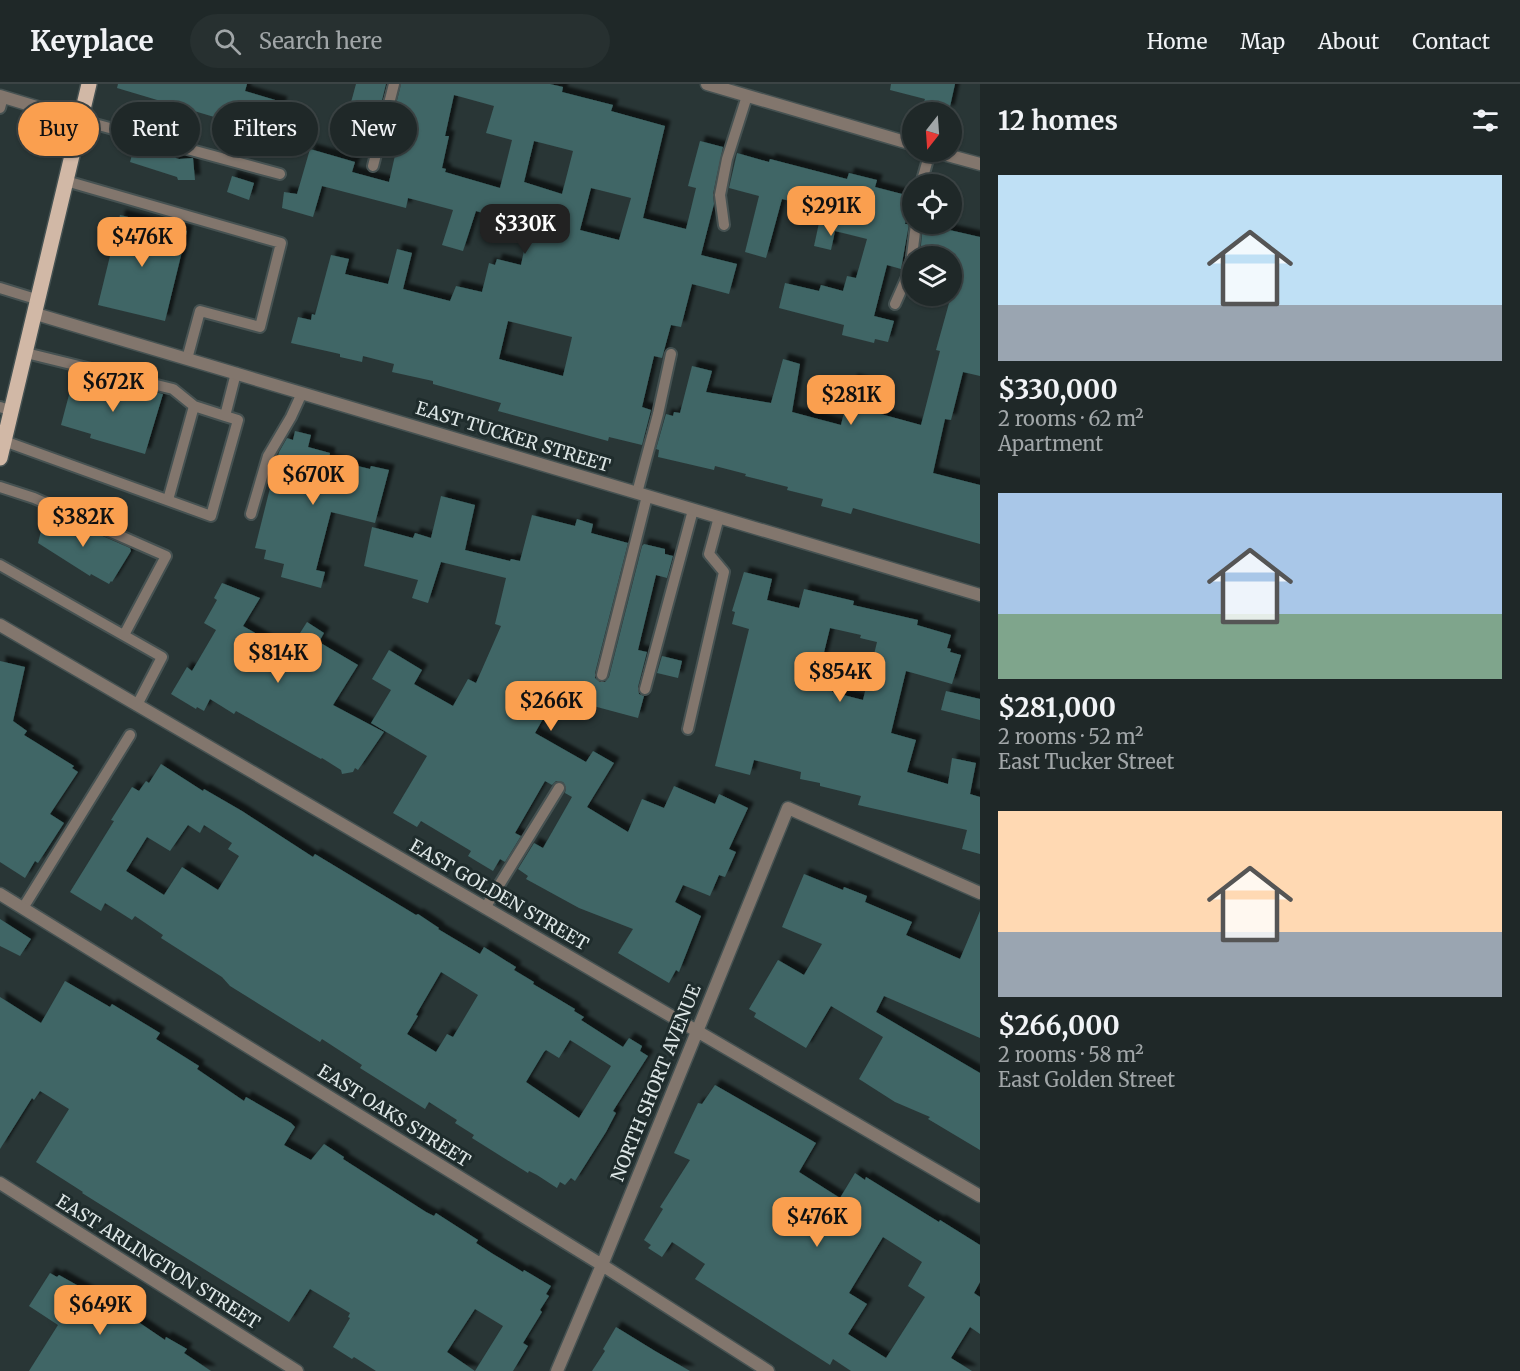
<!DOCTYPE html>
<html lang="en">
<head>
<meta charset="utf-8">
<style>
  body { margin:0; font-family:Merriweather,serif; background:#273030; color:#f1f3f6; height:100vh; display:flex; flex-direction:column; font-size:22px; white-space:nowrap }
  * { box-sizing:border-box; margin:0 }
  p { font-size:20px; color:#a1a6a8 }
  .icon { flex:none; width:33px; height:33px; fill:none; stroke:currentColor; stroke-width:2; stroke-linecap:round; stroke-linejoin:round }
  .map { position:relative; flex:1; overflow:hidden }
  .side { display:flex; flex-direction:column; background:#1f2828; width:540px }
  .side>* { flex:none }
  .top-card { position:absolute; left:18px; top:18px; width:570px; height:54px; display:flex; gap:12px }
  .needle { width:39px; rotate:197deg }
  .buttons { position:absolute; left:902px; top:18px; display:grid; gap:12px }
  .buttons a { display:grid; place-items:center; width:60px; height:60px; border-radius:50%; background:#1f2828; box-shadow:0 2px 4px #0004,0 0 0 2px #3c4445; font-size:30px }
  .price { position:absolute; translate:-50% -51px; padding:0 14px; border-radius:12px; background:#fa9f4f; color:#111; font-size:20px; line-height:39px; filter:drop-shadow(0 2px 3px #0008) }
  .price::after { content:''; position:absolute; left:50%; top:36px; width:18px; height:14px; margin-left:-9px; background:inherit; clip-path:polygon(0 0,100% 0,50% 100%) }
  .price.selected { background:#222; color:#fff }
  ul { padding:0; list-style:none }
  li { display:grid; align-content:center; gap:12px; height:318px; padding:0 18px }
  li span { display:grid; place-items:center; height:186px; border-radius:0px; color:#555 }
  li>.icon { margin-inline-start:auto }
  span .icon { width:108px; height:108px; fill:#fffc; stroke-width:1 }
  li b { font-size:26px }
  h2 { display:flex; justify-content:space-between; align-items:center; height:72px; padding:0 18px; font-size:26px }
  .chip { padding:0 21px; border-radius:27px; background:#1f2828; box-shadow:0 2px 4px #0004,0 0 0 2px #3c4445; font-size:21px; line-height:54px }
  .chip.selected { background:#fa9f4f; color:#111 }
  header { display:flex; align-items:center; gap:36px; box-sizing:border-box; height:84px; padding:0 30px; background:#1f2828; border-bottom:2px solid #3c4445 }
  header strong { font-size:28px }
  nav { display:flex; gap:33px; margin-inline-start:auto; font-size:21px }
  .search { width:420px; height:54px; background:#273030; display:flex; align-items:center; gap:15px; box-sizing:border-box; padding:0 21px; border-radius:33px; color:#a1a6a8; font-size:22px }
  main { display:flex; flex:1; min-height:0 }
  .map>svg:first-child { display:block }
  .building { fill:#3f6666; fill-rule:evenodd; filter:url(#shadow) }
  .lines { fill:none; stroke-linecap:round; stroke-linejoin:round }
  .lane-casing { stroke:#465252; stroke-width:14 }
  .street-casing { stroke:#465252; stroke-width:15 }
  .primary-casing { stroke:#465252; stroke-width:18 }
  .lane { stroke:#82766d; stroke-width:10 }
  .street { stroke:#82766d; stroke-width:12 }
  .primary { stroke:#d1b8a6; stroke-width:15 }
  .labels { text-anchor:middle; stroke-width:6; stroke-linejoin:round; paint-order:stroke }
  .street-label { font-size:18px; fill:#dde6e6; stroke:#1f2c2c }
</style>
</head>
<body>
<header>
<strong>Keyplace</strong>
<div class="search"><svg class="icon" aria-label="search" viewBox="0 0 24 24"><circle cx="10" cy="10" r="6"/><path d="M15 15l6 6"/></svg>Search here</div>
<nav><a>Home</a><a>Map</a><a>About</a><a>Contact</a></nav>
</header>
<main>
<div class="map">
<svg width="980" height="1287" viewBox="0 0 980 1287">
  <defs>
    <filter id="shadow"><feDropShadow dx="5.5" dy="-5.5" stdDeviation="1.5" flood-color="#0009"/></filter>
  </defs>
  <rect width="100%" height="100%" fill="#293636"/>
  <!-- building -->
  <path class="building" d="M118 0H247L245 7 282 18 271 50 117 4Z
    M356 0H386L371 61 346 55 351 34 347 33Z
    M401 0H550L563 3 562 8 613 21 611 27 665 42 643 134 686 145 696 104 688 102 700 57 723 63 713 110 714 120 701 171 737 180 729 210 692 200 681 243 671 241 662 274 654 272 642 323 651 326 642 361 609 353 608 357 498 327 501 319 433 300V297L392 288 394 280 363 272 362 278 340 273V270L291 259 298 233 311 236 312 230 315 231 331 171 349 175 345 190 388 200 397 165 412 169 403 205 450 217 456 202 482 208 489 179 495 181 497 175 521 181 529 143 476 127 463 167 442 161 453 126 408 114 406 124 322 102 313 133 282 124 284 108 297 110 310 65 355 78 352 88 389 98 396 67 385 65ZM454 11 494 22 486 49 512 56 500 104 445 88 446 85 442 84 449 52H445ZM534 57 573 67 562 110 524 98ZM591 104 631 114 619 156 580 146ZM508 237 572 253 563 292 499 275Z
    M891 0H955L949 27 923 21 925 15 890 6Z
    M135 61 179 75 193 74 195 96H178L177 93 130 78Z
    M737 69 769 78 770 75 847 95 849 89 877 96 875 103 906 111 905 114 911 115 905 140H909L901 185 887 181 874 232 894 237 888 258 875 255 874 259 842 251 844 241 779 224 785 199 819 207 821 201 843 207 847 192 856 194 867 155 835 147 831 166 814 162 822 125 782 115 766 174 745 168 759 112 729 104Z
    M232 92 254 99 249 116 227 108Z
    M120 131 187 147 165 237 98 221Z
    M923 140H947L945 145 980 153V292L963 288 951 336 945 335 933 389 980 401V460L853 424 851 430 821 422 823 415 787 406 788 403 745 392 746 390 715 382 714 386 658 373 659 366 656 365 666 330 673 332 674 328 680 329 692 282 712 287 706 308 771 319 783 275 800 280 792 328 841 341 852 295 883 303 877 329 921 341 940 267 936 266 951 212V172H920Z
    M74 292 106 301 107 297 163 310 145 370 90 354 91 350 61 341Z
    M295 347 311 351 308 363 330 369 329 375 370 385 371 382 389 386 375 439 331 428 316 486 325 488 321 504 281 493 284 480 264 475 266 466 255 464 279 368 287 354 293 356Z
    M441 412 475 421 465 466 510 477 511 475 520 477 532 431 575 442 577 435 593 440 591 449 628 459 595 589V594L600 598H605L609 593 642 462 644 460 665 465V470L673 472 667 494 656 491 638 566 647 568 638 603 639 610 644 612 638 634 556 612 535 649 586 678 593 667 614 679 587 723 628 748 642 715 664 724 674 702 715 720 719 710 748 724 729 765 736 768 725 793 719 791 710 812 683 801 675 818 701 832 679 888 676 886 669 899 618 869 633 845 579 824 526 795 528 792 518 785 534 759 543 764 572 713 565 709 566 704 563 698 556 697 552 701 545 697 515 749 521 752 505 778 500 775 493 787 468 772 471 767 421 737 417 743 393 729 427 672 371 639 391 606 372 595 389 566 422 586 414 600 453 622 468 595 476 599 501 542 495 540 506 494 441 478 428 519 412 514 418 496 364 482 372 443 413 454 415 449 431 454Z
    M50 429 130 464 131 467 112 498 111 497 109 500 91 490 90 492 38 459 45 431 50 432Z
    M744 488 772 495 767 516 799 524 804 505 854 517 853 521 918 536 917 541 951 551 947 564 951 565 950 568 961 571 952 600 906 587 891 649 916 656 907 688 948 700 952 674 976 679 970 710 980 713V770L962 765 967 746 858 721 861 712 820 702V699L800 695 801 688 754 676 750 691 715 682 749 545 732 540 735 528 732 527ZM830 544 861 551 860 554 877 558 863 616 832 608 833 605 816 601Z
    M222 499 260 514 243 542 288 568 307 538 324 549 319 558 358 581 333 621 384 648 358 686 355 684 353 688 342 690 341 686 322 674 321 675 236 627 234 630 210 615 204 627 197 623 196 625 171 610 187 583 192 587 216 546 204 539 217 516 214 514Z
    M662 572 682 577 678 594 657 589Z
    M0 577 25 583 13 637 27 647 24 651 74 682 72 684 78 688 50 730 64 739 38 779 35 777 25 794 0 778Z
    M946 607 980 615V636L941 626Z
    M161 680 203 707 204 705 242 727 313 773 315 770 416 831 418 830 439 844 438 845 480 870 484 863 516 883 514 886 534 898 533 900 575 925 574 927 584 933 581 936 623 963 629 954 642 962 640 967 648 972 613 1027 616 1029 606 1048 575 1097 571 1094 565 1101 560 1098 557 1104 537 1091 529 1087 528 1089 472 1054 474 1051 455 1039 457 1036 429 1018 425 1025 360 984 362 981 322 955 320 958 230 902 222 893 161 854 163 851 135 832 132 836 105 819 101 827 70 808 114 737 111 736 132 703 139 707 146 697 149 699ZM188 741 200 749 204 741 232 759 228 765 239 772 218 806 182 783 164 811 126 787 147 753 170 767ZM441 888 478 911 453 953 447 950 436 968 407 950 418 932 416 931ZM570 956 611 982 579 1034 526 998 544 968 546 966 559 974Z
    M804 790 843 806 844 803 867 812 865 818 912 838 906 851 960 875 980 827V954L884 912 876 928 980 989V1066L928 1035 930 1033 895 1018 859 995 883 953 831 922 806 964 754 933 756 929 749 925 778 876 804 891 822 860 782 843Z
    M0 835 31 855 20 872 0 862Z
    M65 897 110 923 112 920 160 949 156 955 199 982 197 985 244 1017 246 1013 291 1039 295 1043 284 1061 311 1076 324 1060 344 1073 343 1075 426 1128 434 1132 436 1129 478 1156 476 1159 493 1170 523 1188 524 1186 551 1202 546 1210 549 1212 540 1226 542 1228 523 1259 528 1262 513 1287H376L354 1273 352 1275 333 1263 350 1234 348 1233 350 1229 310 1205 289 1238 82 1109 83 1108 36 1078 69 1025 40 1007 34 1016 32 1014 0 1065V913L41 939ZM475 1225 503 1242 475 1287 447 1268Z
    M715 1001 816 1059 799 1088 840 1114 855 1089 865 1096 866 1093 939 1138 940 1136 980 1161V1198L974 1209 980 1213V1250L970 1243 951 1274 972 1287H851L833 1275 830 1281 695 1195 705 1180 672 1158 662 1173 648 1164 651 1161 644 1156 663 1125 660 1123 690 1076 674 1069 698 1019 702 1020ZM883 1153 922 1178 908 1202 925 1213 886 1274 848 1250 867 1220 849 1209Z
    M50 1189 57 1193 59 1191 91 1209 105 1218 102 1222 131 1239 134 1235 165 1256 166 1253 187 1265 184 1269 211 1287H29L58 1241 29 1222Z
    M616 1243 655 1267 690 1287H592L605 1267 603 1265Z"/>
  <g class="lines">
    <defs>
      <path id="lane" d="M0 24 3 13
        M80 36 280 90
        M373 82 394 0
        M66 97 281 159 260 243 200 227 187 275
        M921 100 930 68
        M724 141 720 111 727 75 747 12
        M912 172 916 140
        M0 204 39 216
        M895 220 907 193 912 174
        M26 269 173 305 194 322
        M0 323 12 327
        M4 357 211 432 238 336 225 332 236 289
        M0 403 34 414 166 472 124 551
        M637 409 658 330 671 270
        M168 416 194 322 225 332
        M251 430 268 372 291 333 302 309
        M0 481 162 573 137 621
        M602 591 647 412
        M645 605 693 426
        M688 645 724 488 709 470 719 433
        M23 824 130 651
        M485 824 559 704"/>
      <path id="street" d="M707 0 912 60
        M0 12 80 36
        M936 68 980 80
        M36 230 980 511
        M0 541 980 1112
        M0 810 602 1181 768 1287
        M0 1099 297 1287
        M557 1287 602 1181 788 724 980 809"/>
      <path id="primary" d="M0 374 89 0"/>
    </defs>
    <!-- lane casing -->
    <use href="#lane" class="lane-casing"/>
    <!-- street casing -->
    <use href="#street" class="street-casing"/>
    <!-- primary casing -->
    <use href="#primary" class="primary-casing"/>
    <!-- lane -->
    <use href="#lane" class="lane"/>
    <!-- street -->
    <use href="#street" class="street"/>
    <!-- primary -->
    <use href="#primary" class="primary"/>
  </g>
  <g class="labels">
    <!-- street labels -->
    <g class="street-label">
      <text transform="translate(513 353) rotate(17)" y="6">EAST TUCKER STREET</text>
      <text transform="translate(499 811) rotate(30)" y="6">EAST GOLDEN STREET</text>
      <text transform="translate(656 999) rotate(-68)" y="6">NORTH SHORT AVENUE</text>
      <text transform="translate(394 1032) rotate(32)" y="6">EAST OAKS STREET</text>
      <text transform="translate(158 1178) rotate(32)" y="6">EAST ARLINGTON STREET</text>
    </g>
  </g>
</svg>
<div class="buttons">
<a><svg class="needle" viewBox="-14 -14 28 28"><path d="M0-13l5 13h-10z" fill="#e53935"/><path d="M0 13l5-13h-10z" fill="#a1a6a8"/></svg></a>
<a><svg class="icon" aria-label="locate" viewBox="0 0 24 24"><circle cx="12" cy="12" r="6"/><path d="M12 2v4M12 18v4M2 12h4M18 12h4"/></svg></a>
<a><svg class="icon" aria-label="layers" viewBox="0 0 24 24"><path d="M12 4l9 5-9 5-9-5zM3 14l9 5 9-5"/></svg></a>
</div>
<b class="price" style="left:831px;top:153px">$291K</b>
<b class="price selected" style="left:525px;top:171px">$330K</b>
<b class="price" style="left:142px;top:184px">$476K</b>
<b class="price" style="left:113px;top:329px">$672K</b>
<b class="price" style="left:851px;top:342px">$281K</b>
<b class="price" style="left:313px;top:422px">$670K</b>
<b class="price" style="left:83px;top:464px">$382K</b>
<b class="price" style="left:278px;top:600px">$814K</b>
<b class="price" style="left:840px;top:619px">$854K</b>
<b class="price" style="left:551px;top:648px">$266K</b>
<b class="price" style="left:817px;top:1164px">$476K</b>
<b class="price" style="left:100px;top:1252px">$649K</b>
<div class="top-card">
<a class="chip selected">Buy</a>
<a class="chip">Rent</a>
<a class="chip">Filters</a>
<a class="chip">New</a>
</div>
</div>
<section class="side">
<h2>12 homes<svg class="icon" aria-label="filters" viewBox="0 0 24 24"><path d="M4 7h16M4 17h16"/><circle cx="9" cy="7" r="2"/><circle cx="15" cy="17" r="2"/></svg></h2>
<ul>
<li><span style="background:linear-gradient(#bfe0f5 70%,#9aa5b1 0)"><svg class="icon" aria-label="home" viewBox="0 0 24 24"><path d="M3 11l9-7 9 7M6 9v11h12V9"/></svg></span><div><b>$330,000</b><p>2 rooms · 62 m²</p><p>Apartment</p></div></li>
<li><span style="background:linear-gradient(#a9c7e8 65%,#7fa58c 0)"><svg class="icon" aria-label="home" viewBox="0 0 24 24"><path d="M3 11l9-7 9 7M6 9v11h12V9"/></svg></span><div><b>$281,000</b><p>2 rooms · 52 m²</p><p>East Tucker Street</p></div></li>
<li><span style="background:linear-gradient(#ffd9b3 65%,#9aa5b1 0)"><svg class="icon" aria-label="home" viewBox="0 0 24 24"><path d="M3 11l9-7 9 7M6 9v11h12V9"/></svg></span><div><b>$266,000</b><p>2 rooms · 58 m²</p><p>East Golden Street</p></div></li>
</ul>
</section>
</main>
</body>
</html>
